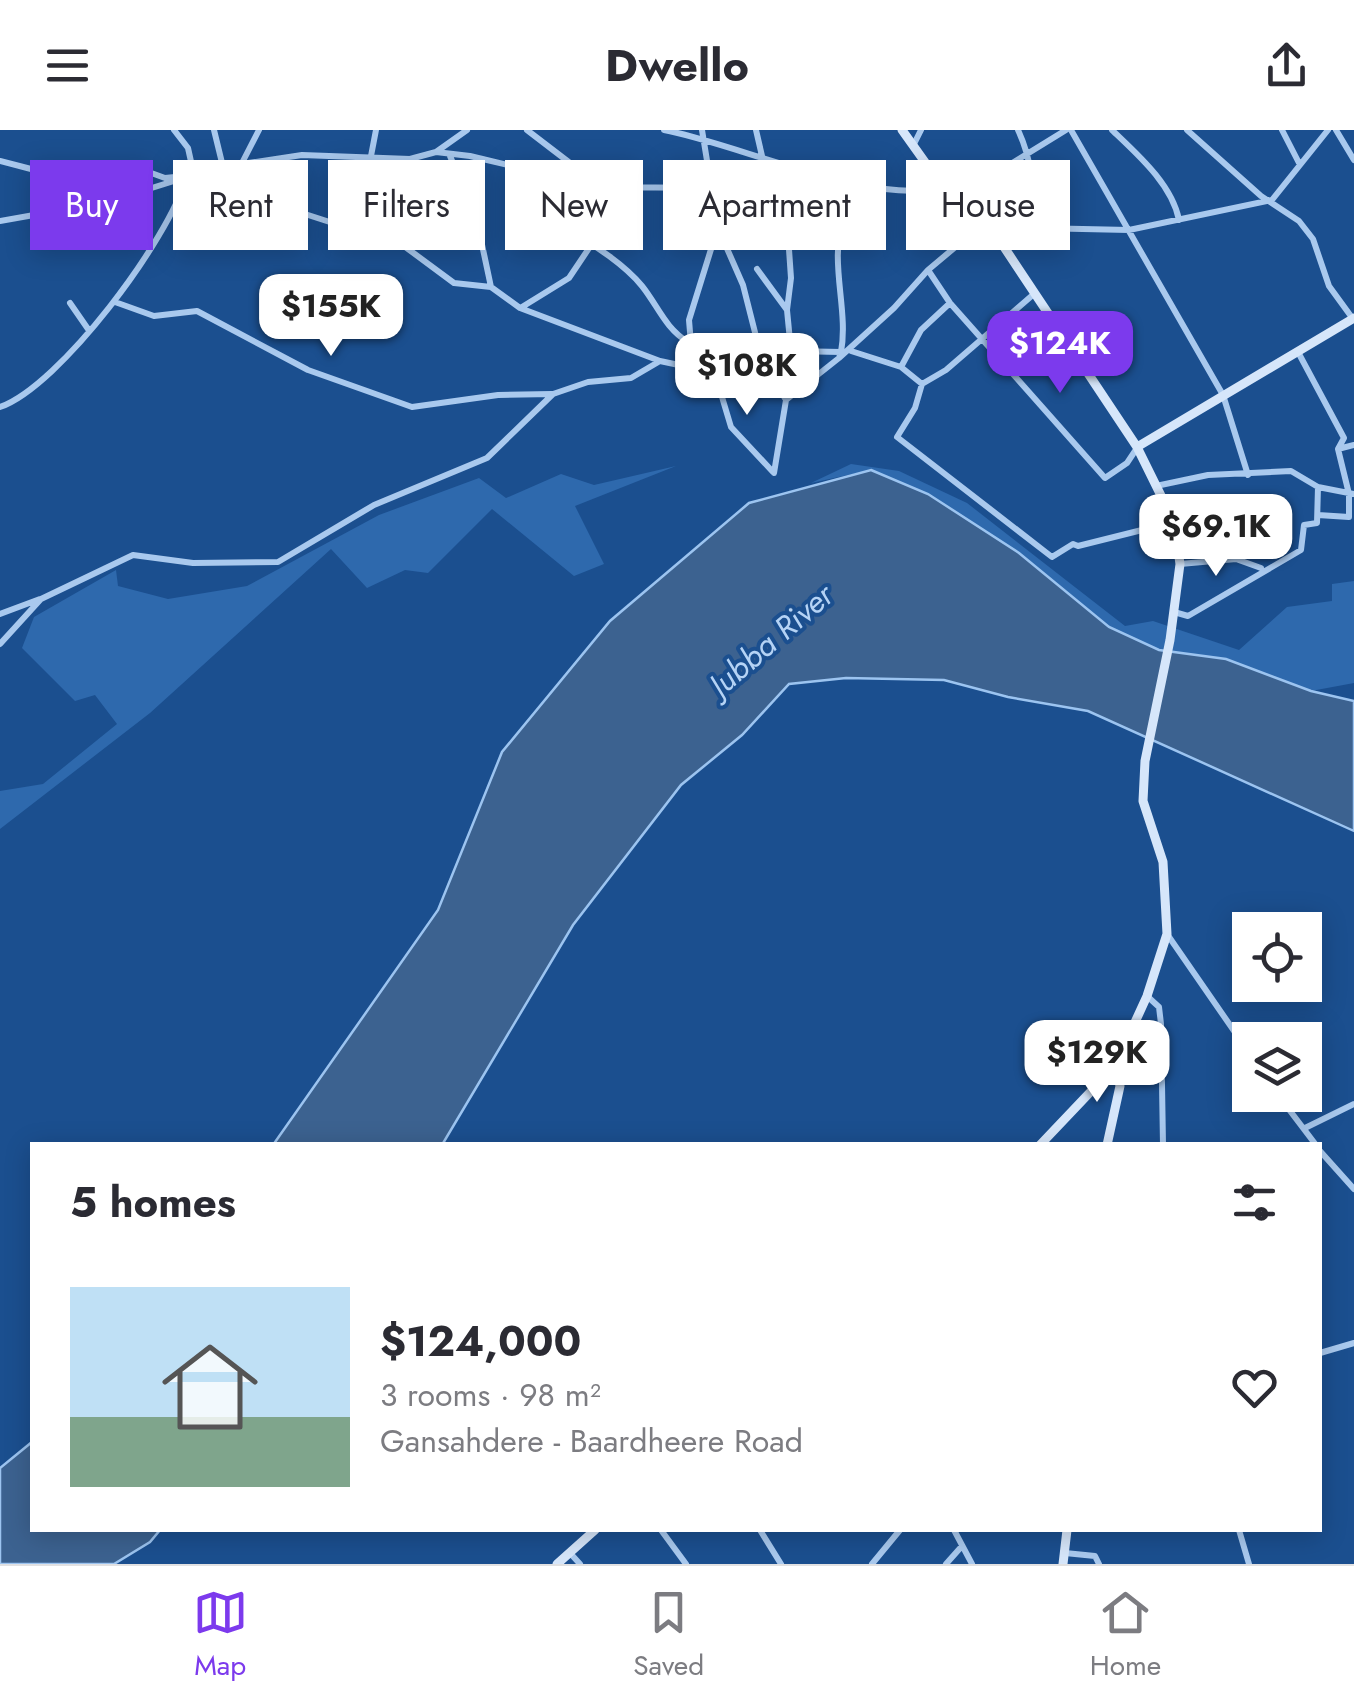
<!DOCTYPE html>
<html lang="en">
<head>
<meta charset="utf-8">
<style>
  body { margin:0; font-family:Jost,sans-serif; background:#f7f7f7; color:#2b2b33; height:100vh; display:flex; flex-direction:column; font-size:38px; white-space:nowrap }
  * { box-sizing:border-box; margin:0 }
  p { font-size:32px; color:#7c7c81 }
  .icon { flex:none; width:55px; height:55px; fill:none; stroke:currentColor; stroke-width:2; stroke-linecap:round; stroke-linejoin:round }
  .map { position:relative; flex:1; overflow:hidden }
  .details { position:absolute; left:30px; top:1012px; width:1292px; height:390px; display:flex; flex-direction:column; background:#fff; border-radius:0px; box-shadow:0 5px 25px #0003 }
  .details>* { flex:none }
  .guide { position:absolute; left:30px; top:30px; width:1295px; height:90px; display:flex; gap:20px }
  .fabs { position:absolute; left:1232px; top:782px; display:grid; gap:20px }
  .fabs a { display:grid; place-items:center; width:90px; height:90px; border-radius:0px; background:#fff; box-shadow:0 5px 25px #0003; font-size:50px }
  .price { position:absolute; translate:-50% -85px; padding:0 22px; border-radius:20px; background:#fff; color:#222; font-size:32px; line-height:65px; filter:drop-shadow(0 2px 5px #0008) }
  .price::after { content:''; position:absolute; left:50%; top:60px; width:30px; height:22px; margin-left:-15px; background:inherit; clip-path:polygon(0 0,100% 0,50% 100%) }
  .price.selected { background:#7c3aed; color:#fff }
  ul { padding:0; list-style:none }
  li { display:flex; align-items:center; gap:30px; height:250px; padding:0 40px }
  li+li { border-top:2px solid #e1e1e2 }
  li span { display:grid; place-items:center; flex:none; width:280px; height:200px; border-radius:0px; color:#555 }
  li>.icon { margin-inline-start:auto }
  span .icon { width:120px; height:120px; fill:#fffc; stroke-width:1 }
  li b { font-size:42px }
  h2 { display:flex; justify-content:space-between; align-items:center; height:120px; padding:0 40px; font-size:42px }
  .pill { padding:0 35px; border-radius:0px; background:#fff; box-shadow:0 5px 25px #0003; font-size:35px; line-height:90px }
  .pill.selected { background:#7c3aed; color:#fff }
  header { display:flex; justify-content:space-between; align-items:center; height:130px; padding:0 40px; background:#fff; font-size:45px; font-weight:700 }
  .tabs { display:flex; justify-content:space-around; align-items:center; height:140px; border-top:2px solid #e1e1e2; background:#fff; font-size:28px; color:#7c7c81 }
  .tabs a { display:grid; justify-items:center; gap:5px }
  .tabs .selected { color:#7c3aed }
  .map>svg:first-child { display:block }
  .green { fill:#2e69ad }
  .water { fill:#3c6290; stroke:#9cc4f0; stroke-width:2.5 }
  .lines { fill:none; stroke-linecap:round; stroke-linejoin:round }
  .minor { stroke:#a9c9ee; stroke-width:6 }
  .secondary { stroke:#d6e6fa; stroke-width:9 }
  .labels { text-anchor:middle; stroke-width:8; stroke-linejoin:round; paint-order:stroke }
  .water-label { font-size:32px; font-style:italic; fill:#b5d3f5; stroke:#1b4f8f }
</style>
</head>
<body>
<header><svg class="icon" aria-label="menu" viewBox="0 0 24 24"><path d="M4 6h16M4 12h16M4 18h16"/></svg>Dwello<svg class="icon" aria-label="share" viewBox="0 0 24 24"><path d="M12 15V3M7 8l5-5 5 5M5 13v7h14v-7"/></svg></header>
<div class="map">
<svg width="1354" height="1434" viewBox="0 0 1354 1434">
  <rect width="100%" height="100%" fill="#1b4f8f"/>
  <!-- green -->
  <path class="green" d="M851 334 899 341 967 373 1125 496 1153 491 1239 520 1287 477 1332 471V454L1354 451V553L1311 561 1226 529 1159 520 1109 497 1019 423 928 364 871 340 811 353Z
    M676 336 575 376 604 434 574 446 492 379 428 443 405 440 367 458 331 419 150 583 0 699V661L43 654 117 594 95 565 75 571 22 518 34 487 116 440 118 456 168 469 247 456 379 385 479 348 506 368 561 344 594 355Z"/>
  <!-- water -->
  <path class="water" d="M871 340 928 364 1019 423 1109 497 1159 520 1226 529 1311 561 1354 571V701L1088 581 1008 567 944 550 846 548 789 554 742 605 681 655 573 795 442 1015H273L438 780 502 622 610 491 749 373Z
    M32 1312V1400H160L150 1412 114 1434H0V1338Z"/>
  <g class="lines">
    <!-- minor -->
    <path class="minor" d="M174 0 188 18 194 45
      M214 0 224 41
      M527 0 600 56
      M664 0C732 12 881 79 942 56
      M702 0 718 98 743 155 762 230 786 270 774 343
      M756 0 762 26
      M1018 0C1033 32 1034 63 1036 98
      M1071 0 1223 265 1248 345
      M1112 0C1137 24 1172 54 1179 90
      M1187 0 1261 66 1299 91 1313 109 1329 156 1353 189
      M1282 0 1299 33
      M1336 0 1354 30
      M914 14 921 0
      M436 22 467 0
      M371 26 376 0
      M450 26 477 91 491 157
      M0 31 31 39 62 35 143 40 165 48 235 41 242 34 302 25 410 29 436 22 470 26 601 57 711 58 819 44
      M242 33 259 0
      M235 41 305 84 404 116 454 153 491 157 520 178 660 231
      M538 45 556 104 571 101C595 116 624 134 642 156 658 176 665 198 688 212
      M784 48 791 148 787 180
      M962 64 1066 0
      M0 91 107 72 174 51
      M1004 117 1014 107 1036 98 1129 100 1272 70 1328 0
      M757 139 787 180 791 221
      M928 140 950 173 1105 348 1127 333 1137 318
      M1035 163 946 240 922 254 915 278 897 307 1052 427 1073 414 1078 416 1174 392
      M115 172 154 186 197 181 308 240 412 277 498 265 552 264
      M70 173 88 199
      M522 177 569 148 630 57
      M851 221 901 237 921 200 950 173
      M841 222C849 179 828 130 844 89 848 77 857 65 863 54
      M1298 222 1344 308 1338 319 1349 364V387L1318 385
      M713 237 731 297 773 342
      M901 237 922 254
      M693 238 689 190 717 100
      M786 270 839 228
      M0 277C60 256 169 109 186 48
      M1338 319 1354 315
      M1156 356 1208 345 1291 341 1318 357 1354 364
      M1180 434 1236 429 1261 438
      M1174 482 1188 486 1301 420 1304 395 1317 393 1318 357
      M0 484 40 469
      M0 514 41 469 133 425 193 433 278 432 374 375 487 328 553 264 588 252 631 248 660 231 693 238 762 230 791 221 841 222 839 228 894 178 928 140 984 93
      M1167 804 1250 924
      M1147 866 1159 877 1161 894 1163 1015
      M1278 965 1316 1015
      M1305 998 1354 974
      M1320 1021 1354 1059
      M1320 1223 1354 1213
      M661 1400 686 1434
      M760 1400 781 1434
      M954 1400 972 1434
      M1239 1400 1249 1434
      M570 1423 580 1434
      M1065 1423 1095 1426 1099 1434
      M872 1434 900 1400
      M946 1434 962 1416"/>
    <!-- secondary -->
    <path class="secondary" d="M902 0 942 56 962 64 1004 117 1137 317 1174 392 1180 434 1170 510 1145 631 1143 671 1163 732 1167 804 1147 866 1115 936 1120 956 1107 1015
      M1137 317 1354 188
      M1040 1015 1115 936
      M557 1434 595 1400
      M1063 1434 1067 1400"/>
  </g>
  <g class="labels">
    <!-- water labels -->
    <g class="water-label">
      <text transform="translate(771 510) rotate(-41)" y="11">Jubba River</text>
    </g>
  </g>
</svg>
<div class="fabs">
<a><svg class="icon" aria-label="locate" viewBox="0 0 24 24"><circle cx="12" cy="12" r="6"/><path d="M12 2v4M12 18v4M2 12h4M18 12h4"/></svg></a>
<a><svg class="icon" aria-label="layers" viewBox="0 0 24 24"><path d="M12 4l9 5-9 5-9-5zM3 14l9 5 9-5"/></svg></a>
</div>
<b class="price" style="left:331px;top:229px">$155K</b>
<b class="price selected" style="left:1060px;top:266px">$124K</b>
<b class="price" style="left:747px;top:288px">$108K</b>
<b class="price" style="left:1216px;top:449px">$69.1K</b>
<b class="price" style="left:1097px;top:975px">$129K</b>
<div class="guide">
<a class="pill selected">Buy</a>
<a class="pill">Rent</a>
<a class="pill">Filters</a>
<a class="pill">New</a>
<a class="pill">Apartment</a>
<a class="pill">House</a>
</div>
<section class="details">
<h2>5 homes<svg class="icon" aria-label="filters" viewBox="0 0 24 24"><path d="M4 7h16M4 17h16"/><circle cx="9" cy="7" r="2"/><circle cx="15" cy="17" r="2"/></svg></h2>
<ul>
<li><span style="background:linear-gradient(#bfe0f5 65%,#7fa58c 0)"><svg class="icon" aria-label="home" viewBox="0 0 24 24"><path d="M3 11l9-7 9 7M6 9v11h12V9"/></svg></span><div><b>$124,000</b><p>3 rooms · 98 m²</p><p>Gansahdere - Baardheere Road</p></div><svg class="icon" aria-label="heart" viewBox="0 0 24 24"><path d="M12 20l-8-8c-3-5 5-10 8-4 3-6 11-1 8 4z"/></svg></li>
</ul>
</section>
</div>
<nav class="tabs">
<a class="selected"><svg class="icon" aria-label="map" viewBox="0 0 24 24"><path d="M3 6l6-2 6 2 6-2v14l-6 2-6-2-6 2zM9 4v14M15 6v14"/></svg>Map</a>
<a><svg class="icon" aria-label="saved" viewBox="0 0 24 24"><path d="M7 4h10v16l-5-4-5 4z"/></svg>Saved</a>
<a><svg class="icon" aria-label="home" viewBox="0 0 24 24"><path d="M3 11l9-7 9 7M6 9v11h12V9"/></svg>Home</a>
</nav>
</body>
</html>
